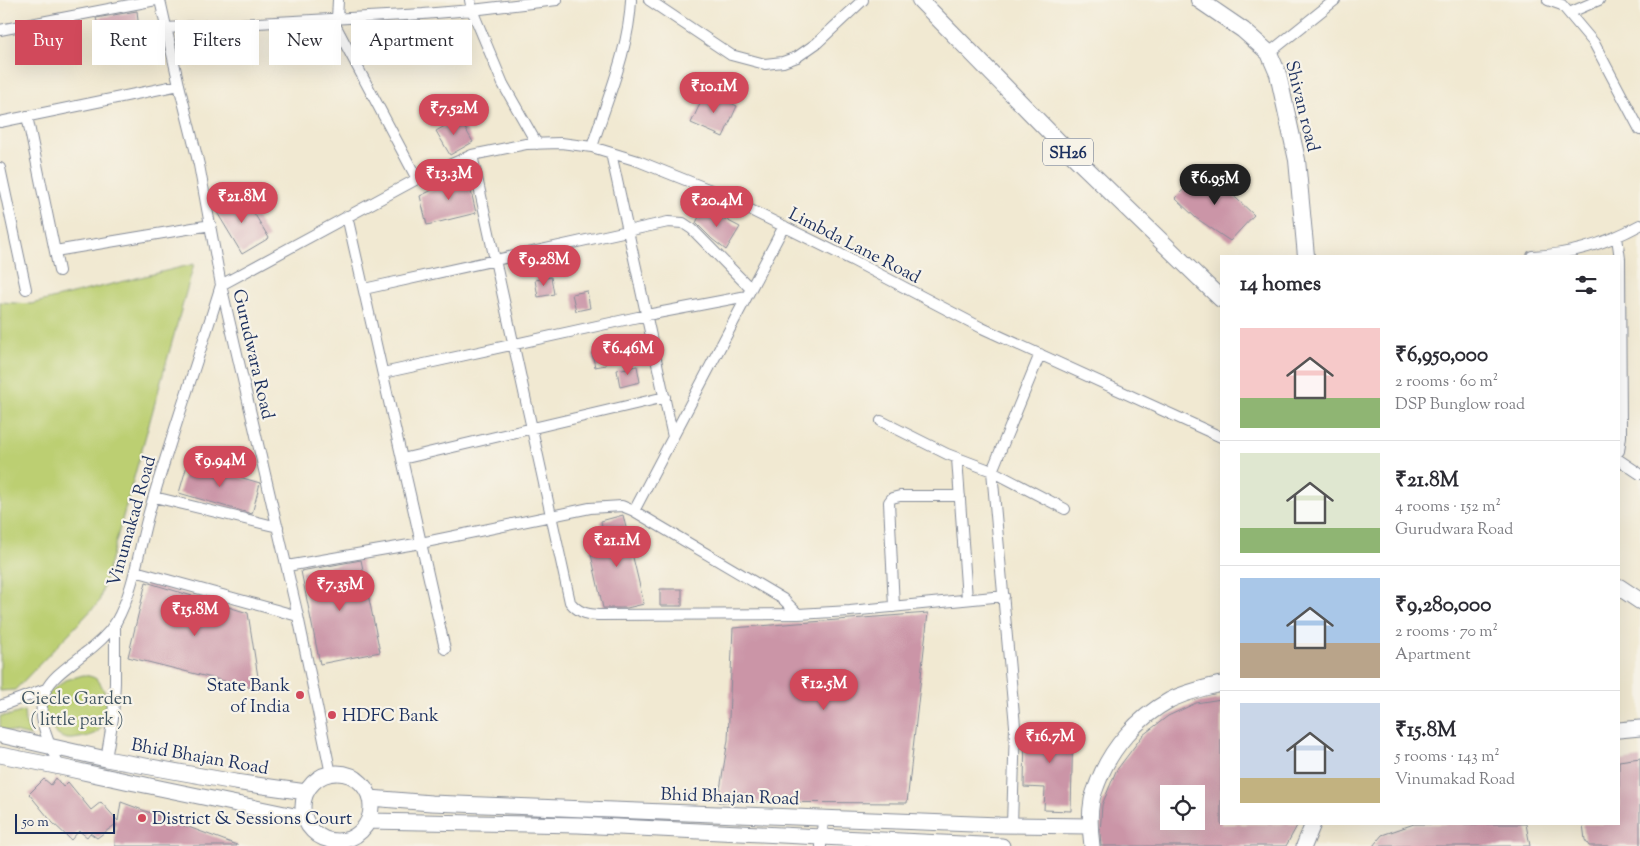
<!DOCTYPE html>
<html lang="en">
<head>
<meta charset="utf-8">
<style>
  body { margin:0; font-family:"Sorts Mill Goudy",serif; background:#f2f2f3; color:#2b2b33; height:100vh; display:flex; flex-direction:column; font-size:19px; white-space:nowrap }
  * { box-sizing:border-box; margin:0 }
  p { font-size:16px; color:#7c7c81 }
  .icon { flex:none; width:28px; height:28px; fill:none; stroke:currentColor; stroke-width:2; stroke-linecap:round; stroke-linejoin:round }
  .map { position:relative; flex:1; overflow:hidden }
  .details { position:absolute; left:1220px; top:255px; width:400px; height:570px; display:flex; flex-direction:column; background:#fff; border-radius:0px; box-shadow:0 5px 20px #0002 }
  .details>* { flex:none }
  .guide { position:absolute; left:15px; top:20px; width:475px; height:45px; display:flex; gap:10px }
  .tools { position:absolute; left:1160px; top:785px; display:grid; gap:10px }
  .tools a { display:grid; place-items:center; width:45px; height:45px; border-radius:0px; background:#fff; box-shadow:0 5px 20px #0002; font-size:25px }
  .scale { position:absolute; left:15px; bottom:12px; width:100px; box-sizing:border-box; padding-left:5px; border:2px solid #1b2f5e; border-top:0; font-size:14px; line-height:18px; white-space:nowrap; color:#1b2f5e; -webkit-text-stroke:4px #f7f3e8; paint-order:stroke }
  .price { position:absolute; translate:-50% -42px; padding:0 11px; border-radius:18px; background:#d1495b; color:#fff; font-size:16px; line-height:32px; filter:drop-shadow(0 1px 2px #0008) }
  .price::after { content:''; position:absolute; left:50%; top:30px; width:15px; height:11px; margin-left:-8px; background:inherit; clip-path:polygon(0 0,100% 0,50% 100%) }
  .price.on { background:#222; color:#fff }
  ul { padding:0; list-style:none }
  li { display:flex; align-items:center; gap:15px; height:125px; padding:0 20px }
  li+li { border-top:1px solid #e1e1e2 }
  li span { display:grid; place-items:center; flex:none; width:140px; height:100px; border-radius:0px; color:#555 }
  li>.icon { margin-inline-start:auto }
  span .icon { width:60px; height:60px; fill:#fffc; stroke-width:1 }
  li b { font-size:21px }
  h2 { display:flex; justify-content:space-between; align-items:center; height:60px; padding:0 20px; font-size:21px }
  .tag { padding:0 18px; border-radius:0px; background:#fff; box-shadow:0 5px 20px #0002; font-size:18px; line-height:45px }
  .tag.on { background:#d1495b; color:#fff }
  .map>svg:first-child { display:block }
  .green { fill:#bccf72; stroke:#6c7f68 }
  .building { fill:#cb95a7; fill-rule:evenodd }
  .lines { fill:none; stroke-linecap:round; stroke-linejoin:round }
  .minor-casing { stroke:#868c98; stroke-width:12 }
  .secondary-casing { stroke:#868c98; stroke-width:17 }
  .primary-casing { stroke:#868c98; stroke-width:18 }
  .minor { stroke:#fff; stroke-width:10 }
  .secondary { stroke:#fff; stroke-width:15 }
  .primary { stroke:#fff; stroke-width:16 }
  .poi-dot { fill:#d1495b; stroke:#f7f3e8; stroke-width:2 }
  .labels { text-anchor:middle; stroke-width:4.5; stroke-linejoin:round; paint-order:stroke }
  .shield { fill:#f7f3e8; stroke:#5d6a87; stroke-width:1 }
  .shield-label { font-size:16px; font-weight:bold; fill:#1b2f5e }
  .street-label { font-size:18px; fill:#1b2f5e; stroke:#f7f3e8 }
  .poi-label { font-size:18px; fill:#1b2f5e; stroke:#f7f3e8; text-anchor:start }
  .park-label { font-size:18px; fill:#435763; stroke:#f7f3e8 }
</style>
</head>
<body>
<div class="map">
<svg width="1640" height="846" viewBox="0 0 1640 846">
  <rect width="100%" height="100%" fill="#f7f3e8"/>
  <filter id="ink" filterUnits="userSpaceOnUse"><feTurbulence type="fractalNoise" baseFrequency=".02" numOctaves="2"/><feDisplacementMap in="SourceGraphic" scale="10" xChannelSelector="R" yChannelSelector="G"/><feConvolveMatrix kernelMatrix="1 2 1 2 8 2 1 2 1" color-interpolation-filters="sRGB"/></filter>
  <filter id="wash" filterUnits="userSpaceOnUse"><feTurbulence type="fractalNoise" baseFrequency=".0096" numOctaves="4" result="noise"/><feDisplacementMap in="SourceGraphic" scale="20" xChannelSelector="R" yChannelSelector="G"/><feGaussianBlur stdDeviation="1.12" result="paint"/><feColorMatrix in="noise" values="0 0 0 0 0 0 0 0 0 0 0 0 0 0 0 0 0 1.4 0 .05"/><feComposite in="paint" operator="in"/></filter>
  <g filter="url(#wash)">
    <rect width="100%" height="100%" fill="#f1e9d2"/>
    <!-- green -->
    <path class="green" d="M194 264 99 602 15 690 0 691V302L31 304Z
      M83 675C98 677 99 680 105 693 110 704 108 724 97 732 92 736 85 737 79 738 65 741 58 738 50 726 48 722 44 716 44 712 44 706 47 699 48 693L66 680Z
      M24 711 25 722 31 736 0 729V716L11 715Z"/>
    <g id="blocks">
      <!-- building -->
      <path class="building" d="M137 11 139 30 159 26 162 40 106 53 96 18Z
        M706 91 737 106 723 137 691 123Z
        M459 118 473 142 450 155 436 131Z
        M1205 169 1254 215 1230 241 1196 218 1175 198Z
        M467 173 476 213 427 225 420 196Z
        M242 193 269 238 242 254 215 209Z
        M703 208 740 227 726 250 712 239 696 223Z
        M551 277 554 294 538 297 535 280Z
        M587 291 590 308 576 311 572 294Z
        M603 351 606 365 595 367 592 353Z
        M637 366 640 382 620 387 617 370Z
        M188 462 260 483 252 514 179 493Z
        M623 515 644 604 627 608H603L590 550 606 546 601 521Z
        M361 560 380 652 320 664 301 571Z
        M146 582 248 613 260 690 128 657Z
        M660 589H682V606H660Z
        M928 613 907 803 718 802 728 740 733 628Z
        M1221 699V824H1298L1286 846H1101L1100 832 1102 805 1116 771 1143 735 1168 716 1196 703ZM1169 794H1196V821H1169Z
        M1025 725 1073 726 1071 811 1044 810 1045 788 1024 787Z
        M1640 758V846H1589L1585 840 1583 824H1619V761Z
        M56 778 63 787 68 782 91 810 101 802 118 821 121 802 237 845V846H115L116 824 97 838 90 833 87 837 79 831 71 840 52 822 29 794 44 779 51 785Z
        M1414 824H1526L1530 846H1373L1382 835Z"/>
    </g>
  </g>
  <g filter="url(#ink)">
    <use href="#blocks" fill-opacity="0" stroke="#868c98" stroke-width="1"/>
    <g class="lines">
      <defs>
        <path id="minor" d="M160 0 179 85 199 165 221 285 298 616 331 774
          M470 0 472 10 503 84 537 144
          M649 0 731 55 765 64 783 62 797 57 817 43 863 0
          M1548 0 1562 5 1594 43 1640 130
          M1569 13 1599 0
          M332 19 417 179
          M337 19 338 0
          M166 28 423 14 472 10 557 0
          M0 30 156 0
          M1269 53 1335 0
          M27 116 59 271
          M0 122 179 85
          M592 147C607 99 629 50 631 0
          M611 153 673 437
          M472 155 570 602C578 612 585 614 598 615L798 614 850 611 1004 596
          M0 168 26 289
          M347 216 445 649
          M1617 237 1620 259 1621 436 1619 451
          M55 251 211 225
          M1532 256C1569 255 1607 243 1640 225
          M221 285 417 179 472 155 526 144 561 143 592 147 638 161 708 189 852 260 982 328 1221 437
          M364 289 668 222 683 223 692 229 751 289
          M383 373 647 315 747 296
          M881 421 947 454 992 471 1065 509
          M957 458 967 599
          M402 459 665 397
          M1619 460 1640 474
          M154 497 278 527
          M634 511 784 226
          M287 566 421 543 590 508 622 506 634 511 783 599 798 614
          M135 571 298 616
          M894 607 889 502 892 498 900 496H960
          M0 706 46 689
          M106 759 113 718 115 683V623
          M59 766C49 744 34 714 46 690 53 676 69 666 81 656 94 647 107 636 116 622 135 588 139 546 150 509 172 434 198 360 221 285
          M1012 825 1015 726 992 471 1040 354
          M821 846 823 819"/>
        <path id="secondary" d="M1619 730 1640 728
          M0 735 106 759 235 782 306 792
          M0 755C50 764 100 776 150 786 201 797 253 807 304 818
          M303 807a34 34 0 1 1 68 0a34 34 0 1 1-68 0Z
          M370 798 431 803 999 825 1090 826
          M368 821 578 825 1002 846
          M1092 846C1090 831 1089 816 1092 800 1093 794 1096 788 1098 782 1111 748 1137 718 1170 700 1186 692 1204 688 1221 684
          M1304 846 1313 824"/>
        <path id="primary" d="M920 0 1061 144 1221 299
          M1199 0 1243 30 1269 53 1278 74 1297 160 1306 256
          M1619 587 1640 601"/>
      </defs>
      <!-- minor casing -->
      <use href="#minor" class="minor-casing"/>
      <!-- secondary casing -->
      <use href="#secondary" class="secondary-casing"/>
      <!-- primary casing -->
      <use href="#primary" class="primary-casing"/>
      <!-- minor -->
      <use href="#minor" class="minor"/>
      <!-- secondary -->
      <use href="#secondary" class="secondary"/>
      <!-- primary -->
      <use href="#primary" class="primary"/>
    </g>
  </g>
  <!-- markers -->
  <g class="poi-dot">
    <circle cx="300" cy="695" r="5"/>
    <circle cx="332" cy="715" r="5"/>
    <circle cx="142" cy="818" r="5"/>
  </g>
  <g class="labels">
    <!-- shield labels -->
    <rect class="shield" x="1043" y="138.5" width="50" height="27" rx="4"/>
    <g class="shield-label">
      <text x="1068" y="158">SH26</text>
    </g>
    <!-- street labels -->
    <g class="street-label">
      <text transform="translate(1303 106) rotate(76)" y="6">Shivan road</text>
      <text transform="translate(855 245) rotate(27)" y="6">Limbda Lane Road</text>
      <text transform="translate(254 354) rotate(77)" y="6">Gurudwara Road</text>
      <text transform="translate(131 521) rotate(-74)" y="6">Vinumakad Road</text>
      <text transform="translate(200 756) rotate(10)" y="6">Bhid Bhajan Road</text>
      <text transform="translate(730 796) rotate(2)" y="6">Bhid Bhajan Road</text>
    </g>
    <!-- poi labels -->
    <g class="poi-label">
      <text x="290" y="691" text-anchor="end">State Bank<tspan x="290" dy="21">of India</tspan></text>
      <text x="342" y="721">HDFC Bank</text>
      <text x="152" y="824">District &amp; Sessions Court</text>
    </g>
    <!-- park labels -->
    <g class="park-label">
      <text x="77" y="704">Ciecle Garden<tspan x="77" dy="21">( little park )</tspan></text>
    </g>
  </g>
</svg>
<div class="tools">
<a><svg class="icon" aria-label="locate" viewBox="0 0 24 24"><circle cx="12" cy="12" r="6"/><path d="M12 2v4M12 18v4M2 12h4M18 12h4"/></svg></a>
</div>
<div class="scale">50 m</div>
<b class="price" style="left:714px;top:114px">₹10.1M</b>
<b class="price" style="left:454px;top:136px">₹7.52M</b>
<b class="price" style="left:449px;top:201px">₹13.3M</b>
<b class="price on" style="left:1215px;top:206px">₹6.95M</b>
<b class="price" style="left:242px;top:224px">₹21.8M</b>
<b class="price" style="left:717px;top:228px">₹20.4M</b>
<b class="price" style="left:544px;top:287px">₹9.28M</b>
<b class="price" style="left:628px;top:376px">₹6.46M</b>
<b class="price" style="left:220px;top:488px">₹9.94M</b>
<b class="price" style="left:617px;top:568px">₹21.1M</b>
<b class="price" style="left:340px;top:612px">₹7.35M</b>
<b class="price" style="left:195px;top:637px">₹15.8M</b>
<b class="price" style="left:824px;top:711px">₹12.5M</b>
<b class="price" style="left:1050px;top:764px">₹16.7M</b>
<div class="guide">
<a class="tag on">Buy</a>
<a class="tag">Rent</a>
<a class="tag">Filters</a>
<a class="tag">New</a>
<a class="tag">Apartment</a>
</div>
<section class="details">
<h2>14 homes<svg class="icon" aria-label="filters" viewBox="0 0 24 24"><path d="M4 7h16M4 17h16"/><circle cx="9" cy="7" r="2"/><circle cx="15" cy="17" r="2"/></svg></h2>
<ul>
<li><span style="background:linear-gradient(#f6c9c9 70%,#8fb573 0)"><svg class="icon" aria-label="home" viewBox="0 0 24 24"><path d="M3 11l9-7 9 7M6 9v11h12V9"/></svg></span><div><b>₹6,950,000</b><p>2 rooms · 60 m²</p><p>DSP Bunglow road</p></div></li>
<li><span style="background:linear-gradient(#dfe7d0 75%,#8fb573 0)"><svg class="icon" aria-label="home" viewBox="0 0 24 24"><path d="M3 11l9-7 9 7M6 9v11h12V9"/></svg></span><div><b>₹21.8M</b><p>4 rooms · 152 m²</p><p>Gurudwara Road</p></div></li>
<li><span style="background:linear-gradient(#a9c7e8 65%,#b9a48a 0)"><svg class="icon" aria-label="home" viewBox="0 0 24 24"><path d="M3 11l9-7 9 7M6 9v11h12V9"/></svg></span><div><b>₹9,280,000</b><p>2 rooms · 70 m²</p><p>Apartment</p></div></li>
<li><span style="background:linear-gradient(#c9d6e8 75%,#c2b280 0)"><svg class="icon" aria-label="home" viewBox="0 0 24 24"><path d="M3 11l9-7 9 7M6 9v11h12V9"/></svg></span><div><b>₹15.8M</b><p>5 rooms · 143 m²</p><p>Vinumakad Road</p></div></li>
</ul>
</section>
</div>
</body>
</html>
